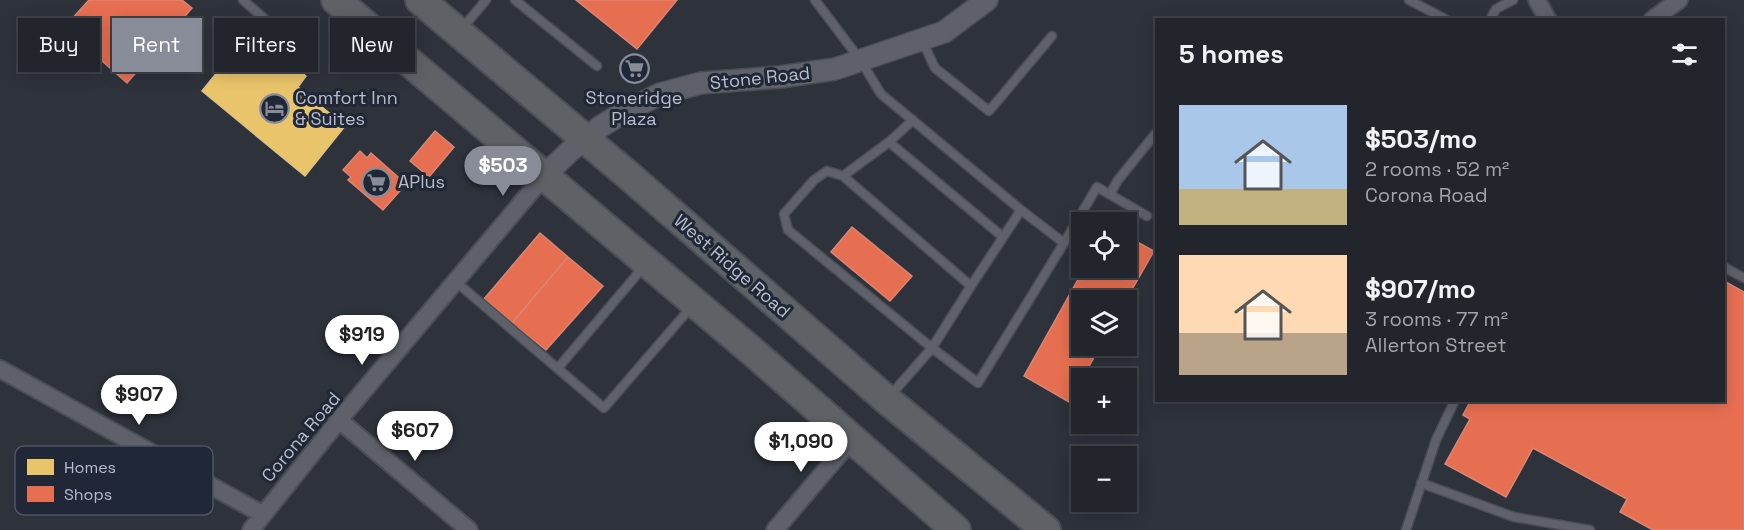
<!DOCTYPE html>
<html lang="en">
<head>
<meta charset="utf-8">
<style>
  body { margin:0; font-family:"Space Grotesk",sans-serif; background:#2e3238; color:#f1f3f6; height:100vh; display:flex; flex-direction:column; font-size:22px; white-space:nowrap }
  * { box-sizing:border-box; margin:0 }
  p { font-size:20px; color:#a2a5a9 }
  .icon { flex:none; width:33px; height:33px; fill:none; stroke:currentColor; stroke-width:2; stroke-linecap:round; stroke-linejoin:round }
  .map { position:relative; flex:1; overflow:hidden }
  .sheet { position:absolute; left:1155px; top:18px; width:570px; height:384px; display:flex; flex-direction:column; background:#22262c; border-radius:0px; box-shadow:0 3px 15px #0003,0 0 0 2px #3f4348 }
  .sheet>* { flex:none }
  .hud { position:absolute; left:18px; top:18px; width:570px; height:54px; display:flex; gap:12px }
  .controls { position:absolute; left:1071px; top:212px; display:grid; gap:12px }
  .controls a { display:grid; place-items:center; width:66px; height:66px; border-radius:0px; background:#22262c; box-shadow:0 3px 15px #0003,0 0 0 2px #3f4348; font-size:30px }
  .price { position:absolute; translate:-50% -51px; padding:0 14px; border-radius:21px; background:#fff; color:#222; font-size:20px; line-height:39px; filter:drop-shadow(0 2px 3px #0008) }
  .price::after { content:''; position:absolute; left:50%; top:36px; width:18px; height:14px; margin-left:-9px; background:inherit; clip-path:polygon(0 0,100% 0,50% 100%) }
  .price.current { background:#888c99; color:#fff }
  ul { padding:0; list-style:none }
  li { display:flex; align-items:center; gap:18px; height:150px; padding:0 24px }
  li span { display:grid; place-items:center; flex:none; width:168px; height:120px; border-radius:0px; color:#555 }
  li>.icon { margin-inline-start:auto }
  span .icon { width:72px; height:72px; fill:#fffc; stroke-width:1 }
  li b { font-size:26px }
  h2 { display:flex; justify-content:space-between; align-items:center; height:72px; padding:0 24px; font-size:26px }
  .chip { padding:0 21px; border-radius:0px; background:#22262c; box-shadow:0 3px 15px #0003,0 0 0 2px #3f4348; font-size:21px; line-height:54px }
  .chip.current { background:#888c99; color:#fff }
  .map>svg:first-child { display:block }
  .homes { fill:#e9c46a; stroke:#dbc287; stroke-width:1.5 }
  .shops { fill:#e76f51; stroke:#d98676; stroke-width:1.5 }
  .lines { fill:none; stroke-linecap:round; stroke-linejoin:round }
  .service-casing { stroke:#4a4d54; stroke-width:11 }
  .minor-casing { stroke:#4a4d54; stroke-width:20 }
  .tertiary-casing { stroke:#4a4d54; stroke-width:24 }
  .trunk-casing { stroke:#4a4e57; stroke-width:32 }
  .service { stroke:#5e6169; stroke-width:8 }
  .minor { stroke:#5e6169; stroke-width:16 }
  .tertiary { stroke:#5e6169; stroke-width:21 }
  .trunk { stroke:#5e6266; stroke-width:28 }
  .labels { text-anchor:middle; stroke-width:6; stroke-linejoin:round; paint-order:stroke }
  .street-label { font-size:18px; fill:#b9bdcb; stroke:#202736 }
  .poi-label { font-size:18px; fill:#b9bdcb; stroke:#202736; text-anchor:start }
  .key { fill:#202736; stroke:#4e5463; stroke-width:1.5 }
  .key-label { font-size:16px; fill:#b9bdcb }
</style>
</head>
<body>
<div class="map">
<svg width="1744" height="530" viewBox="0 0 1744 530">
  <rect width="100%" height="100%" fill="#2e323b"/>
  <!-- homes -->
  <path class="homes" d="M240 44 261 61 272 47 306 76 298 87 345 126 305 176 202 91Z"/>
  <!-- shops -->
  <path class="shops" d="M89 0H182L192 8 127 83 93 53 99 46 70 21Z
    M576 0H677L637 49Z
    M435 131 454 147 429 177 410 161Z
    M360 151 367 158 371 153 406 184 383 210 348 180 351 177 343 170Z
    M852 227 912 276 890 301 831 252Z
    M540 233 568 257 512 323 484 299Z
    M1126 236 1154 251 1126 300H1082V345H1101L1069 402 1024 376 1085 267H1126Z
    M568 257 603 286 546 350 512 323Z
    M1724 281 1744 292V530H1653L1620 512 1627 499 1533 448 1506 497 1445 464 1470 419 1463 415 1471 400H1724Z"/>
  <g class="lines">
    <defs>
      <path id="service" d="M243 0 284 36
        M515 0 597 66
        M815 0 861 61 881 94 1021 210 1064 243 978 383 932 348 889 397
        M1409 0 1447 20
        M1490 20 1496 9 1513 0
        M461 30 486 0
        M922 40 935 68 989 111 1052 36
        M889 142 1003 237
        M843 176 827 171 814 180 784 214 788 230 932 348 971 286 843 176 889 142 913 120
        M1110 194 1118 180 1156 133
        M1064 243 1097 187 1147 216
        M1724 267 1744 278
        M455 281 604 408 692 306
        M971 286 1021 210
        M558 368 645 265
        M1421 483 1514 517 1590 530
        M1406 530 1436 440 1455 400"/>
      <path id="minor" d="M1537 0 1548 20
        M1652 20 1679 0
        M0 369 262 514
        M339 420 469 530
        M251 530 339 420 544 176
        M775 530 852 439"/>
      <path id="tertiary" d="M544 176 571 150 600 127 624 112 660 94 701 83 780 77 835 69 944 32 987 0"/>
      <path id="trunk" d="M336 0 753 352 956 530
        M420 0 628 175 887 400 1046 530"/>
    </defs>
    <!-- service casing -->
    <use href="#service" class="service-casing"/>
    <!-- minor casing -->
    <use href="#minor" class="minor-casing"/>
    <!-- tertiary casing -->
    <use href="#tertiary" class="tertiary-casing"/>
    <!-- trunk casing -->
    <use href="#trunk" class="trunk-casing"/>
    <!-- service -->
    <use href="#service" class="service"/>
    <!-- minor -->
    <use href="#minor" class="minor"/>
    <!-- tertiary -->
    <use href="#tertiary" class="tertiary"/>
    <!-- trunk -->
    <use href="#trunk" class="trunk"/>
  </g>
  <!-- icons -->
  <defs>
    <symbol id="supermarket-ring" viewBox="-11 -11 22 22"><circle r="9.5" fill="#202736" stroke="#888c99" stroke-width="1.5"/><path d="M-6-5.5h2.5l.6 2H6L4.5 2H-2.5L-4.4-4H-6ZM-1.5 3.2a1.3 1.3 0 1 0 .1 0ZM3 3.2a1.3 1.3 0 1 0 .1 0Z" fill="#888c99"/></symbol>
    <symbol id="hotel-ring" viewBox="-11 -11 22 22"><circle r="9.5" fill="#202736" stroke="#888c99" stroke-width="1.5"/><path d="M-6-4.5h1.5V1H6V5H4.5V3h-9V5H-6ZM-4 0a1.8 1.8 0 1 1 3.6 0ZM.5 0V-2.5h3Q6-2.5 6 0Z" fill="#888c99"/></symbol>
  </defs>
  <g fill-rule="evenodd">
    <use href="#supermarket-ring" x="618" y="52" width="33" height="33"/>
    <use href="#hotel-ring" x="258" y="92" width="33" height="33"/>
    <use href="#supermarket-ring" x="360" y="166" width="33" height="33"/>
  </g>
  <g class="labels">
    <!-- street labels -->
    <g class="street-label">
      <text transform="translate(760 78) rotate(-6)" y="6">Stone Road</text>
      <text transform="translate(732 266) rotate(41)" y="6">West Ridge Road</text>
      <text transform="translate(301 437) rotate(-50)" y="6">Corona Road</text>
    </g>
    <!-- poi labels -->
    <g class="poi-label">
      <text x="295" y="104">Comfort Inn<tspan x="295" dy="21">&amp; Suites</tspan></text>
      <text x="634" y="104" text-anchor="middle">Stoneridge<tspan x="634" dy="21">Plaza</tspan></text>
      <text x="398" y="188">APlus</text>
    </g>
  </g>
  <!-- legend -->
  <rect x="15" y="446" width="198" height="69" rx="9" class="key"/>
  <rect x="27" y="459" width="27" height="16" fill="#e9c46a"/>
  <rect x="27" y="486" width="27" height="16" fill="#e76f51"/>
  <g class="key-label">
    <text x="64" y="473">Homes</text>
    <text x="64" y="500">Shops</text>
  </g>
</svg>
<div class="controls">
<a><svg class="icon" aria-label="locate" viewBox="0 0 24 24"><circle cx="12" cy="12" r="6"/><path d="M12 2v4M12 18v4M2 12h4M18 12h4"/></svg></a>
<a><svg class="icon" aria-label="layers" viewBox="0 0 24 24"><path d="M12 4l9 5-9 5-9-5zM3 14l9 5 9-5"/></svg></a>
<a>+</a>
<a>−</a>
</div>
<b class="price current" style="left:503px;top:197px">$503</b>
<b class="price" style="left:362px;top:366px">$919</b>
<b class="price" style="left:139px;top:426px">$907</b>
<b class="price" style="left:415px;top:462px">$607</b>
<b class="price" style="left:801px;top:473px">$1,090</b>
<div class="hud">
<a class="chip">Buy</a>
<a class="chip current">Rent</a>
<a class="chip">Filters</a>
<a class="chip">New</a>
</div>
<section class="sheet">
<h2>5 homes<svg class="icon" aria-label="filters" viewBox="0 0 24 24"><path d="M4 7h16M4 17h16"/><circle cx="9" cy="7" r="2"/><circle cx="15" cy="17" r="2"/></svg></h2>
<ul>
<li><span style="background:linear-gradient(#a9c7e8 70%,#c2b280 0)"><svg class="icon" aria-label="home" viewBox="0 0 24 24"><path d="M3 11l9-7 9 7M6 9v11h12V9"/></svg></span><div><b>$503/mo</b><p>2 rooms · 52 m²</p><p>Corona Road</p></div></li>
<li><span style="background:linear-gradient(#ffd9b3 65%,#b9a48a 0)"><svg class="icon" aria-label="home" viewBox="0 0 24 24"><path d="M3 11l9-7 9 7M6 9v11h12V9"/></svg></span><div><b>$907/mo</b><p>3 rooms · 77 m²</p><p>Allerton Street</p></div></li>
</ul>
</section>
</div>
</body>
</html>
